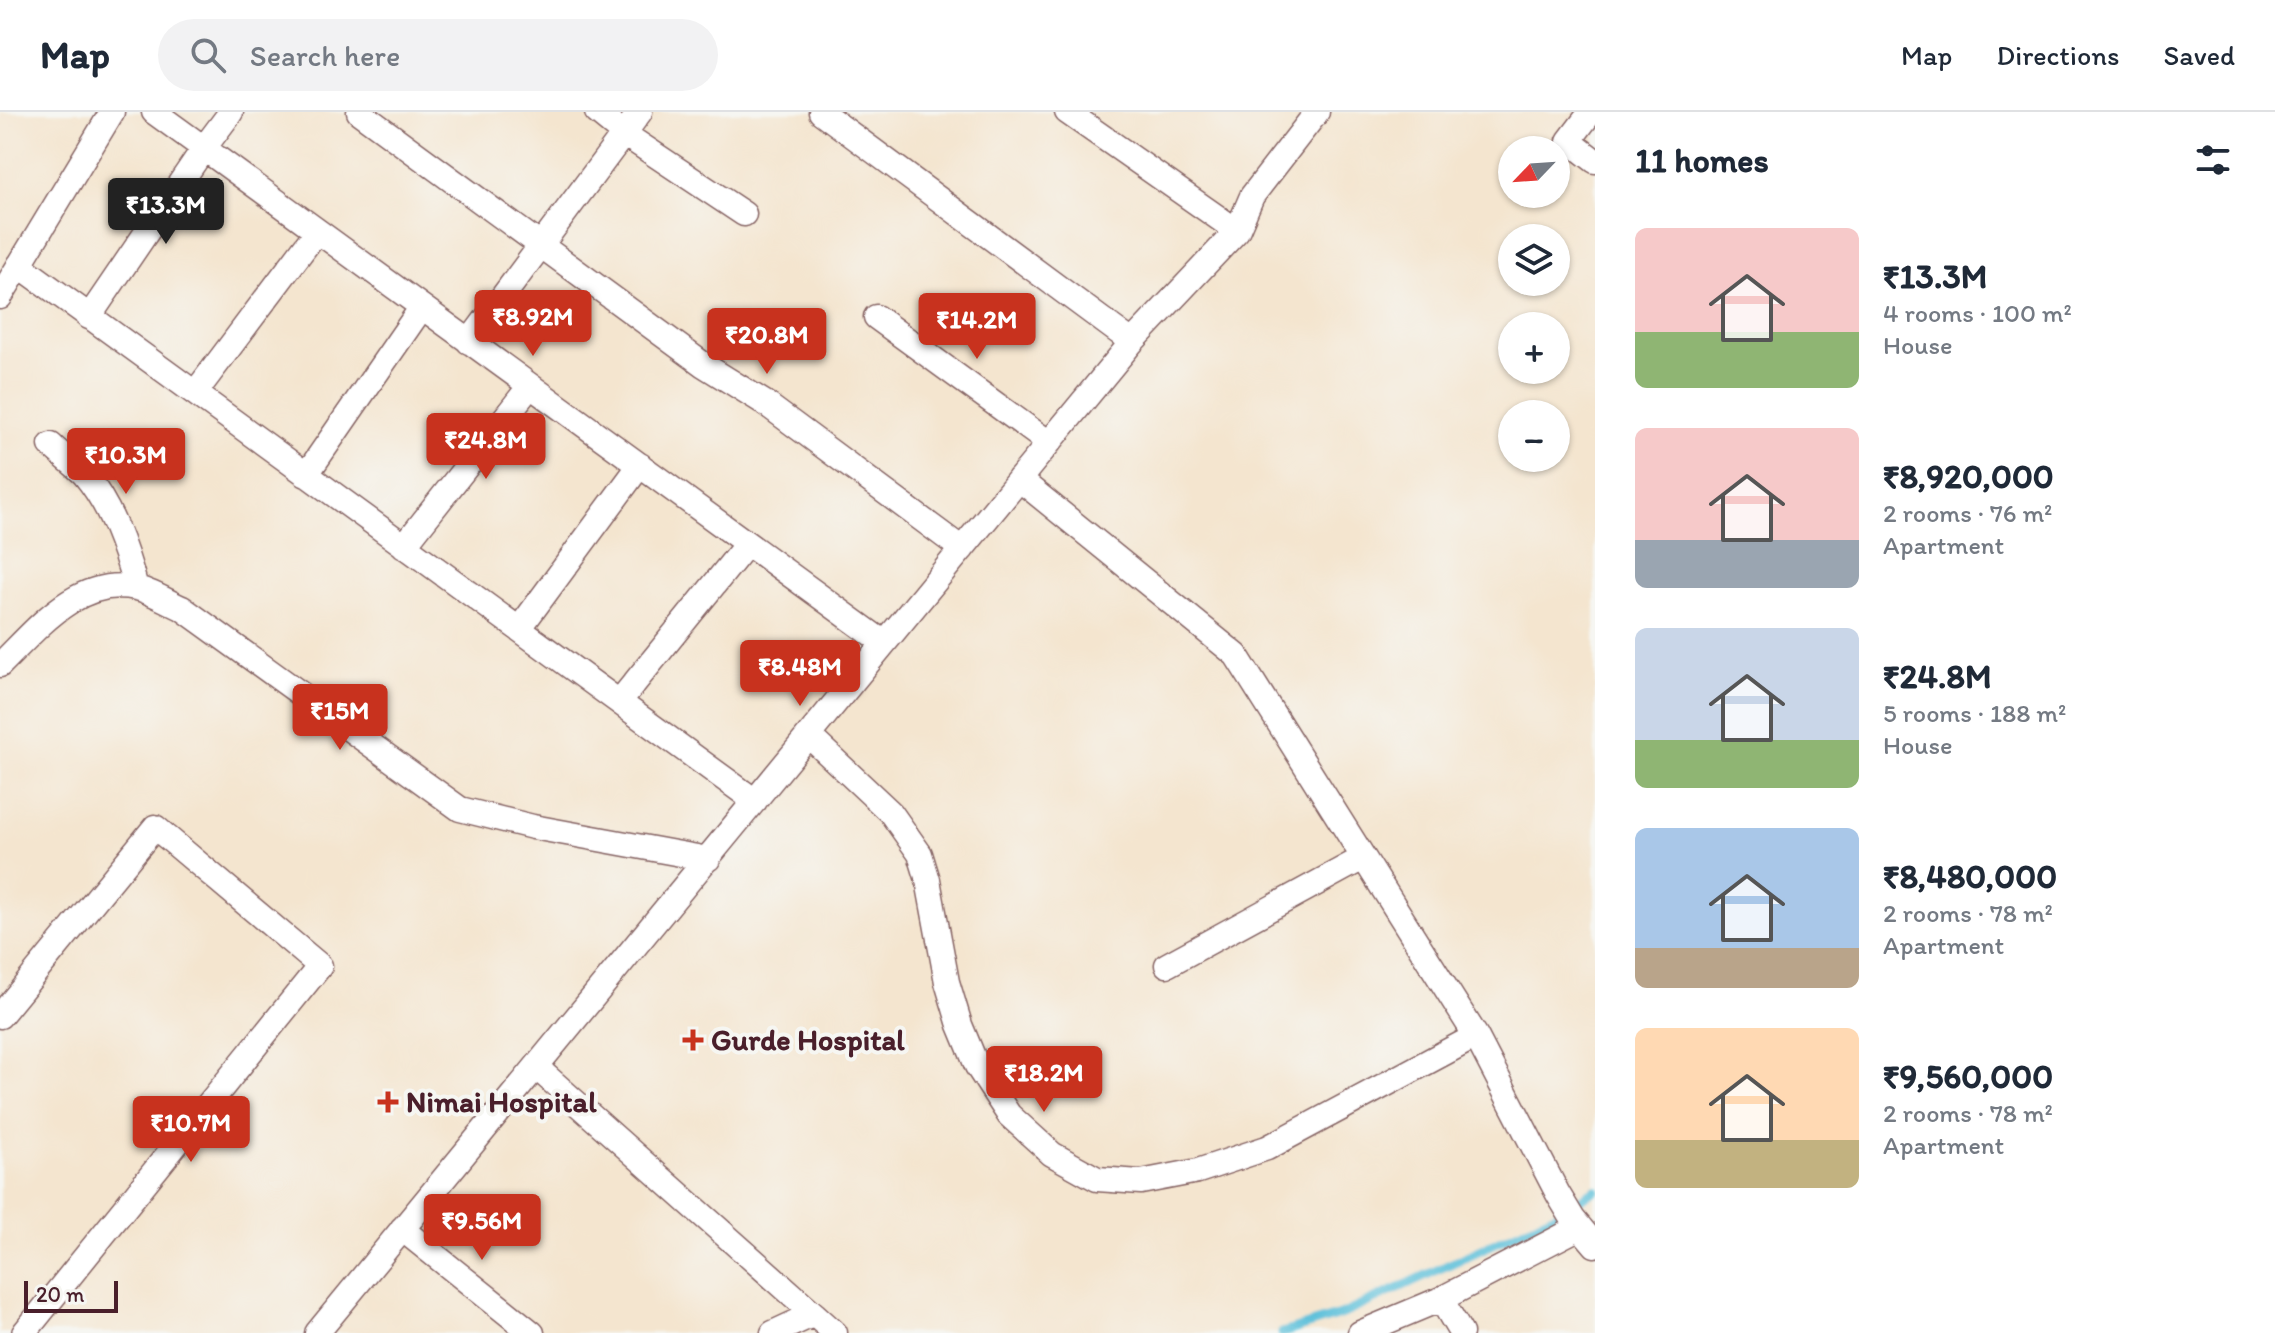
<!DOCTYPE html>
<html lang="en">
<head>
<meta charset="utf-8">
<style>
  body { margin:0; font-family:Itim,sans-serif; background:#f2f2f3; color:#1f2937; height:100vh; display:flex; flex-direction:column; font-size:30px; white-space:nowrap }
  * { box-sizing:border-box; margin:0 }
  p { font-size:26px; color:#747a83 }
  .icon { flex:none; width:44px; height:44px; fill:none; stroke:currentColor; stroke-width:2; stroke-linecap:round; stroke-linejoin:round }
  .map { position:relative; flex:1; overflow:hidden }
  .side { display:flex; flex-direction:column; background:#fff; width:680px }
  .side>* { flex:none }
  .needle { width:52px; rotate:245deg }
  .buttons { position:absolute; left:1498px; top:24px; display:grid; gap:16px }
  .buttons a { display:grid; place-items:center; width:72px; height:72px; border-radius:50%; background:#fff; box-shadow:0 2px 6px #0004; font-size:40px }
  .scale { position:absolute; left:24px; bottom:20px; width:94px; box-sizing:border-box; padding-left:8px; border:4px solid #4a1f2b; border-top:0; font-size:22px; line-height:28px; white-space:nowrap; color:#4a1f2b; -webkit-text-stroke:6px #f6f6f2; paint-order:stroke }
  .price { position:absolute; translate:-50% -68px; padding:0 18px; border-radius:8px; background:#c8321e; color:#fff; font-size:26px; line-height:52px; filter:drop-shadow(0 2px 4px #0008) }
  .price::after { content:''; position:absolute; left:50%; top:48px; width:24px; height:18px; margin-left:-12px; background:inherit; clip-path:polygon(0 0,100% 0,50% 100%) }
  .price.on { background:#222; color:#fff }
  ul { padding:0; list-style:none }
  li { display:flex; align-items:center; gap:24px; height:200px; padding:0 40px }
  li span { display:grid; place-items:center; flex:none; width:224px; height:160px; border-radius:12px; color:#555 }
  li>.icon { margin-inline-start:auto }
  span .icon { width:96px; height:96px; fill:#fffc; stroke-width:1 }
  li b { font-size:34px }
  h2 { display:flex; justify-content:space-between; align-items:center; height:96px; padding:0 40px; font-size:34px }
  header { display:flex; align-items:center; gap:48px; box-sizing:border-box; height:112px; padding:0 40px; background:#fff; border-bottom:2px solid #e0e1e3 }
  header strong { font-size:38px }
  nav { display:flex; gap:44px; margin-inline-start:auto; font-size:28px }
  .search { width:560px; height:72px; background:#f2f2f3; display:flex; align-items:center; gap:20px; box-sizing:border-box; padding:0 28px; border-radius:44px; color:#747a83; font-size:30px }
  main { display:flex; flex:1; min-height:0 }
  .map>svg:first-child { display:block }
  .lines { fill:none; stroke-linecap:round; stroke-linejoin:round }
  .stream { stroke:#5cc0da; stroke-width:9 }
  .minor-casing { stroke:#866464; stroke-width:27 }
  .minor { stroke:#fff; stroke-width:24 }
  .poi-dot { fill:#c8321e; stroke:#f6f6f2; stroke-width:3 }
  .labels { text-anchor:middle; stroke-width:8; stroke-linejoin:round; paint-order:stroke }
  .poi-label { font-size:30px; font-weight:bold; fill:#4a1f2b; stroke:#f6f6f2; text-anchor:start }
</style>
</head>
<body>
<header>
<strong>Map</strong>
<div class="search"><svg class="icon" aria-label="search" viewBox="0 0 24 24"><circle cx="10" cy="10" r="6"/><path d="M15 15l6 6"/></svg>Search here</div>
<nav><a>Map</a><a>Directions</a><a>Saved</a></nav>
</header>
<main>
<div class="map">
<svg width="1595" height="1221" viewBox="0 0 1595 1221">
  <rect width="100%" height="100%" fill="#f6f6f2"/>
  <filter id="ink" filterUnits="userSpaceOnUse"><feTurbulence type="fractalNoise" baseFrequency=".0125" numOctaves="2"/><feDisplacementMap in="SourceGraphic" scale="16" xChannelSelector="R" yChannelSelector="G"/><feConvolveMatrix kernelMatrix="1 2 1 2 8 2 1 2 1" color-interpolation-filters="sRGB"/></filter>
  <filter id="wash" filterUnits="userSpaceOnUse"><feTurbulence type="fractalNoise" baseFrequency=".006" numOctaves="4" result="noise"/><feDisplacementMap in="SourceGraphic" scale="32" xChannelSelector="R" yChannelSelector="G"/><feGaussianBlur stdDeviation="1.8" result="paint"/><feColorMatrix in="noise" values="0 0 0 0 0 0 0 0 0 0 0 0 0 0 0 0 0 1.4 0 .05"/><feComposite in="paint" operator="in"/></filter>
  <g filter="url(#wash)">
    <rect width="100%" height="100%" fill="#f4e5cf"/>
    <g class="lines">
      <!-- stream -->
      <path class="stream" d="M1282 1221 1343 1202 1557 1102 1595 1078"/>
    </g>
  </g>
  <g filter="url(#ink)">
    <g class="lines">
      <defs>
        <path id="minor" d="M154 0 884 531
          M359 0 704 253 765 291 962 437
          M597 0 624 22 744 102
          M821 0 1132 230
          M1067 0 1237 119
          M1591 0 1569 29 1595 49
          M19 153 755 689
          M0 185 112 0
          M89 205 204 36 231 0
          M876 205 1049 331
          M469 230 640 0
          M195 281 317 119
          M51 333C61 343 74 352 84 362 111 394 125 436 136 476
          M306 363 422 195
          M1019 367 1236 543 1476 924 1558 1082 1573 1107 1595 1133
          M404 434 530 274
          M519 517 640 353
          M0 553C37 517 77 464 136 476 151 479 168 490 182 496L460 697 533 715 708 747
          M619 590 747 432
          M809 624 891 701 920 742 928 768 947 870 960 913 977 954 1009 1003 1052 1042 1097 1067 1141 1070 1198 1059 1267 1036 1476 924
          M1167 853 1363 746
          M0 904 155 715 320 854 24 1221
          M536 955 814 1202 773 1221
          M402 1117 532 1221
          M1441 1187 1461 1221
          M814 1202 835 1221
          M317 1221 1132 230 1237 119 1252 84 1317 0
          M1360 1221 1441 1187 1580 1115"/>
      </defs>
      <!-- minor casing -->
      <use href="#minor" class="minor-casing"/>
      <!-- minor -->
      <use href="#minor" class="minor"/>
    </g>
  </g>
  <!-- markers -->
  <g class="poi-dot">
    <path d="M689 916h8v8h8v8h-8v8h-8v-8h-8v-8h8z"/>
    <path d="M384 978h8v8h8v8h-8v8h-8v-8h-8v-8h8z"/>
  </g>
  <g class="labels">
    <!-- poi labels -->
    <g class="poi-label">
      <text x="711" y="938">Gurde Hospital</text>
      <text x="406" y="1000">Nimai Hospital</text>
    </g>
  </g>
</svg>
<div class="buttons">
<a><svg class="needle" viewBox="-14 -14 28 28"><path d="M0-13l5 13h-10z" fill="#e53935"/><path d="M0 13l5-13h-10z" fill="#747a83"/></svg></a>
<a><svg class="icon" aria-label="layers" viewBox="0 0 24 24"><path d="M12 4l9 5-9 5-9-5zM3 14l9 5 9-5"/></svg></a>
<a>+</a>
<a>−</a>
</div>
<div class="scale">20 m</div>
<b class="price on" style="left:166px;top:134px">₹13.3M</b>
<b class="price" style="left:533px;top:246px">₹8.92M</b>
<b class="price" style="left:977px;top:249px">₹14.2M</b>
<b class="price" style="left:767px;top:264px">₹20.8M</b>
<b class="price" style="left:486px;top:369px">₹24.8M</b>
<b class="price" style="left:126px;top:384px">₹10.3M</b>
<b class="price" style="left:800px;top:596px">₹8.48M</b>
<b class="price" style="left:340px;top:640px">₹15M</b>
<b class="price" style="left:1044px;top:1002px">₹18.2M</b>
<b class="price" style="left:191px;top:1052px">₹10.7M</b>
<b class="price" style="left:482px;top:1150px">₹9.56M</b>
</div>
<section class="side">
<h2>11 homes<svg class="icon" aria-label="filters" viewBox="0 0 24 24"><path d="M4 7h16M4 17h16"/><circle cx="9" cy="7" r="2"/><circle cx="15" cy="17" r="2"/></svg></h2>
<ul>
<li><span style="background:linear-gradient(#f6c9c9 65%,#8fb573 0)"><svg class="icon" aria-label="home" viewBox="0 0 24 24"><path d="M3 11l9-7 9 7M6 9v11h12V9"/></svg></span><div><b>₹13.3M</b><p>4 rooms · 100 m²</p><p>House</p></div></li>
<li><span style="background:linear-gradient(#f6c9c9 70%,#9aa5b1 0)"><svg class="icon" aria-label="home" viewBox="0 0 24 24"><path d="M3 11l9-7 9 7M6 9v11h12V9"/></svg></span><div><b>₹8,920,000</b><p>2 rooms · 76 m²</p><p>Apartment</p></div></li>
<li><span style="background:linear-gradient(#c9d6e8 70%,#8fb573 0)"><svg class="icon" aria-label="home" viewBox="0 0 24 24"><path d="M3 11l9-7 9 7M6 9v11h12V9"/></svg></span><div><b>₹24.8M</b><p>5 rooms · 188 m²</p><p>House</p></div></li>
<li><span style="background:linear-gradient(#a9c7e8 75%,#b9a48a 0)"><svg class="icon" aria-label="home" viewBox="0 0 24 24"><path d="M3 11l9-7 9 7M6 9v11h12V9"/></svg></span><div><b>₹8,480,000</b><p>2 rooms · 78 m²</p><p>Apartment</p></div></li>
<li><span style="background:linear-gradient(#ffd9b3 70%,#c2b280 0)"><svg class="icon" aria-label="home" viewBox="0 0 24 24"><path d="M3 11l9-7 9 7M6 9v11h12V9"/></svg></span><div><b>₹9,560,000</b><p>2 rooms · 78 m²</p><p>Apartment</p></div></li>
</ul>
</section>
</main>
</body>
</html>
